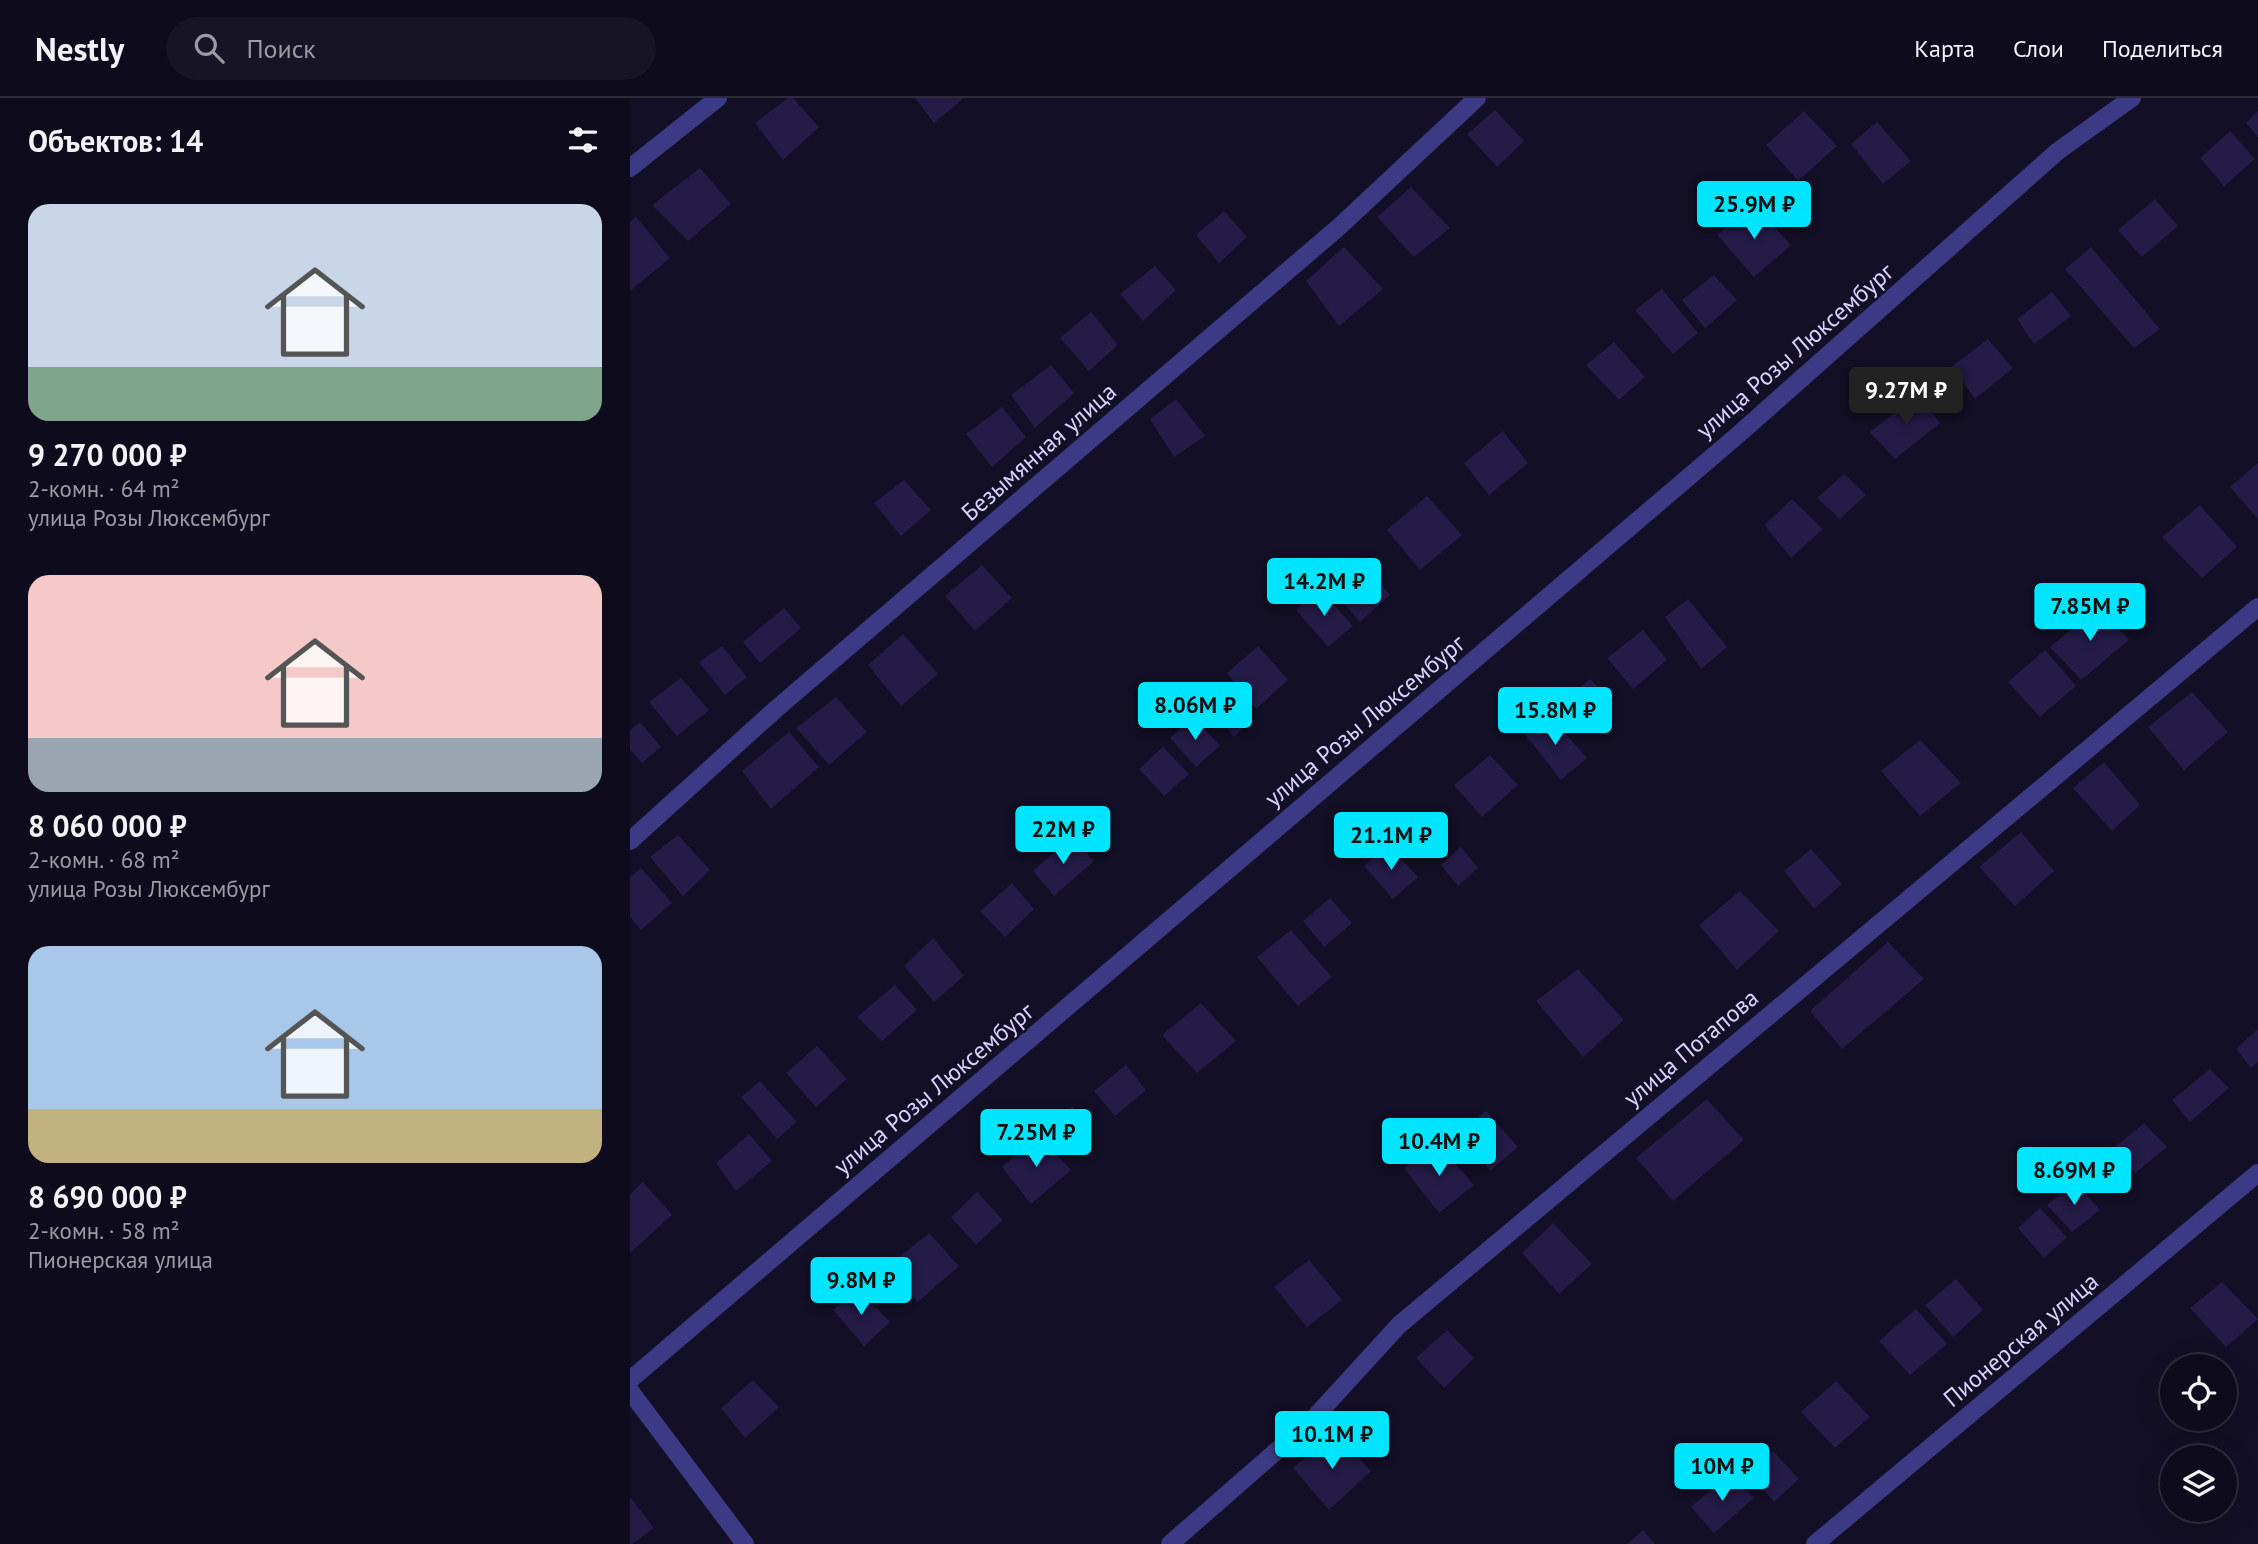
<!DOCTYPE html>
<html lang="ru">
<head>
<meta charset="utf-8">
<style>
  body { margin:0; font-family:"PT Sans",sans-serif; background:#171425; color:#f1f3f6; height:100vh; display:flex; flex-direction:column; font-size:26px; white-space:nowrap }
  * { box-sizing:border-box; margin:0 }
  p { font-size:23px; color:#9b9ba3 }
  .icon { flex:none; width:38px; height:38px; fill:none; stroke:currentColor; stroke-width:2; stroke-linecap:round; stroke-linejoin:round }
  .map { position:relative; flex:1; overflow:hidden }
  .details { display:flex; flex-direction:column; background:#0e0b1c; width:630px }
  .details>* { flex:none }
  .tools { position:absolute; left:1530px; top:1256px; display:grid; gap:14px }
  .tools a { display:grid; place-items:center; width:77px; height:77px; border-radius:50%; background:#0e0b1c; box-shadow:0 7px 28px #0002,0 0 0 2px #2e2b3b; font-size:35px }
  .price { position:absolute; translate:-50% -60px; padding:0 16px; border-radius:7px; background:#00e5ff; color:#111; font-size:23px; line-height:46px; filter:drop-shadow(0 2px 4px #0008) }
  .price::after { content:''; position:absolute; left:50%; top:42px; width:21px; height:16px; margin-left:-10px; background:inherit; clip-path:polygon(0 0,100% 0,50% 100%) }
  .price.selected { background:#222; color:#fff }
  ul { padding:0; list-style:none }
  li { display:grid; align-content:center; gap:14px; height:371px; padding:0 28px }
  li span { display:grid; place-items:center; height:217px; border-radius:21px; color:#555 }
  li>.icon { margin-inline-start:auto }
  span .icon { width:126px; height:126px; fill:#fffc; stroke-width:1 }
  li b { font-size:30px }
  h2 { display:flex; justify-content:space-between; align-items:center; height:84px; padding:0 28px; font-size:30px }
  header { display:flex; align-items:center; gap:42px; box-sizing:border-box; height:98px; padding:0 35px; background:#0e0b1c; border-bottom:2px solid #2e2b3b }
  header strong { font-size:33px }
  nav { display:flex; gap:38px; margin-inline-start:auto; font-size:24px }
  .search { width:490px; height:63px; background:#171425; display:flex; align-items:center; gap:18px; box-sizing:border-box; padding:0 24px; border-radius:38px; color:#9b9ba3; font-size:26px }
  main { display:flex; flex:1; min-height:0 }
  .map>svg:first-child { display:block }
  .building { fill:#241b47 }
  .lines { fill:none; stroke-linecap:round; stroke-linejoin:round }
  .minor { stroke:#3d3a85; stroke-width:18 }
  .labels { text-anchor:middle; stroke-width:5; stroke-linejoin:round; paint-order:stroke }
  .street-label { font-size:24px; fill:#d9d4ff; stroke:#130f26 }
</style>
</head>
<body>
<header>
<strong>Nestly</strong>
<div class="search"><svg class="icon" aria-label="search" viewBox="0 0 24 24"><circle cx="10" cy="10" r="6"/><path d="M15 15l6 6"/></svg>Поиск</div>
<nav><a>Карта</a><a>Слои</a><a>Поделиться</a></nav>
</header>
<main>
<section class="details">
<h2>Объектов: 14<svg class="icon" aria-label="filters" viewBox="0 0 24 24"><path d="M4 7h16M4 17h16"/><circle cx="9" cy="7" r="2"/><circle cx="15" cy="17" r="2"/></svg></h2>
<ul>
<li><span style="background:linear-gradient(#c9d6e8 75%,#7fa58c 0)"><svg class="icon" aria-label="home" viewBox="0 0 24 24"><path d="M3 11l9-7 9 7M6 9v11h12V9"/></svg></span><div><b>9 270 000 ₽</b><p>2-комн. · 64 m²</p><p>улица Розы Люксембург</p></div></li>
<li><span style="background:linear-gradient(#f6c9c9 75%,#9aa5b1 0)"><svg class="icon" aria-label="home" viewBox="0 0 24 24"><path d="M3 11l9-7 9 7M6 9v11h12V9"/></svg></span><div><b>8 060 000 ₽</b><p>2-комн. · 68 m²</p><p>улица Розы Люксембург</p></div></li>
<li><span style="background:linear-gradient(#a9c7e8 75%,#c2b280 0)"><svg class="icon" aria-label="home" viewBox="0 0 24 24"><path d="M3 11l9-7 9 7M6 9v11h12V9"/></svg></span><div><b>8 690 000 ₽</b><p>2-комн. · 58 m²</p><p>Пионерская улица</p></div></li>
</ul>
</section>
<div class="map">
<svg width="1628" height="1446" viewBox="0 0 1628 1446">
  <rect width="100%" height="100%" fill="#130f26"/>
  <!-- building -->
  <path class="building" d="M158 0H163L189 29 153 62 125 25Z
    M285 0H334L304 25Z
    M865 12 894 43 867 69 837 36Z
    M1174 13 1207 48 1168 83 1136 47Z
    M1628 13V39L1616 25Z
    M1247 24 1281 63 1253 86 1221 46Z
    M1600 33 1625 61 1594 88 1570 60Z
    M70 70 101 106 58 143 22 107Z
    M781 89 820 130 784 159 747 119Z
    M1525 101 1548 128 1512 159 1488 132Z
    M1123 107 1161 147 1124 179 1087 137Z
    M594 113 617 139 589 165 566 137Z
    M6 119 40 160 0 193V124Z
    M714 149 753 191 709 228 676 183Z
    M1461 149 1530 231 1504 250 1435 171Z
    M525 168 546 192 513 223 490 196Z
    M1084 177 1107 202 1075 230 1052 202Z
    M1032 191 1068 235 1043 256 1005 212Z
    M1422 194 1441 218 1404 246 1387 221Z
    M461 214 488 247 459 273 430 240Z
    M1358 241 1383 270 1345 301 1321 269Z
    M984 244 1015 279 989 302 956 267Z
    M421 267 444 295 405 330 381 297Z
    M1288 296 1310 325 1265 361 1240 334Z
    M546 301 575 338 544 359 520 321Z
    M372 309 396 339 362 369 336 336Z
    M873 333 898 365 859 397 834 365Z
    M1628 365V421L1600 389Z
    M1214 376 1236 397 1210 421 1187 400Z
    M274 382 301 412 271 438 244 405Z
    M797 398 832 437 790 472 757 432Z
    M1162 401 1193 431 1161 460 1134 427Z
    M1570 407 1607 449 1572 480 1532 439Z
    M729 462 760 497 730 524 699 488Z
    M352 467 382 500 345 533 315 498Z
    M690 491 723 528 698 549 666 512Z
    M1058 501 1097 549 1071 571 1035 519Z
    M1469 508 1499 542 1451 582 1420 549Z
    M154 510 171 530 130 565 113 544Z
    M1013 532 1037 562 1003 591 977 560Z
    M273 536 308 576 271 608 238 567Z
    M92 548 117 579 95 597 69 564Z
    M628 548 658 582 626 611 597 575Z
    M1415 552 1446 588 1410 619 1378 584Z
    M51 580 79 612 47 638 19 604Z
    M960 581 984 605 954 633 930 607Z
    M585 584 621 624 604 639 568 597Z
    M1562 594 1598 634 1554 672 1518 629Z
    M206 599 237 634 199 667 166 630Z
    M918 616 957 660 931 682 894 635Z
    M563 618 590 648 566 669 540 640Z
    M10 624 31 649 12 665 0 652V632Z
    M159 634 189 669 141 711 112 673Z
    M1290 642 1331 685 1290 718 1251 673Z
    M533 649 559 676 534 698 509 671Z
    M860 657 888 687 852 719 824 687Z
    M1474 664 1510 707 1482 733 1443 690Z
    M1391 734 1424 773 1385 808 1349 769Z
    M48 737 80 772 53 798 20 759Z
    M442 738 464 763 424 798 403 773Z
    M759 747 788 779 763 801 734 768Z
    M831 749 848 770 828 788 811 767Z
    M1181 751 1212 786 1184 811 1154 773Z
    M11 770 42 805 11 832 0 819V779Z
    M382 785 404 811 375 839 350 813Z
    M1110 793 1149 833 1107 872 1069 827Z
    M700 800 722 825 694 849 673 823Z
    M661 832 702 879 668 908 627 859Z
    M303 840 334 878 304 904 274 868Z
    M1258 844 1294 881 1212 951 1180 913Z
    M948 871 994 922 953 959 906 903Z
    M265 887 287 912 252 943 227 919Z
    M571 905 606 943 567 975 532 937Z
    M1628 931V964L1621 970 1606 951Z
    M187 948 217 981 186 1009 156 975Z
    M496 967 516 992 485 1018 464 993Z
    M1580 971 1599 990 1560 1024 1542 1002Z
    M130 983 167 1024 147 1041 111 999Z
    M1077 1001 1114 1042 1043 1103 1006 1060Z
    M442 1009 462 1033 436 1056 415 1031Z
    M856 1013 888 1049 860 1073 828 1035Z
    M1514 1025 1537 1049 1505 1075 1485 1049Z
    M119 1036 142 1063 106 1093 86 1065Z
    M408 1037 441 1072 401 1106 372 1069Z
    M806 1045 844 1087 809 1115 774 1070Z
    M13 1084 42 1117 0 1155V1096Z
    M1446 1084 1470 1112 1442 1134 1417 1107Z
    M347 1094 373 1122 346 1147 321 1119Z
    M1410 1110 1437 1139 1414 1160 1388 1130Z
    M923 1125 962 1166 929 1196 892 1155Z
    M299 1135 329 1168 288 1204 257 1169Z
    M679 1162 712 1202 677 1229 644 1189Z
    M1326 1181 1353 1212 1323 1239 1295 1207Z
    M1592 1184 1628 1221 1596 1249 1560 1210Z
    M228 1192 260 1224 234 1248 203 1212Z
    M1286 1211 1317 1246 1280 1277 1249 1243Z
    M817 1232 844 1260 814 1290 786 1260Z
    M123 1282 149 1309 115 1340 91 1310Z
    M1206 1283 1240 1319 1205 1350 1171 1314Z
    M704 1334 741 1373 699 1412 663 1370Z
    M1143 1353 1169 1381 1144 1404 1118 1374Z
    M1100 1375 1124 1400 1084 1435 1061 1409Z
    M0 1399 24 1430 2 1446H0Z
    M1013 1432 1025 1446H997Z"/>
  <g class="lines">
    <!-- minor -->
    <path class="minor" d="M0 70 88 0
      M0 743 146 611 710 128 847 0
      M0 1282 1109 336 1428 53 1502 0
      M0 1293 115 1446
      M540 1446 683 1321 769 1227 1628 509
      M1185 1446 1628 1075"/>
  </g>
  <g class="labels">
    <!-- street labels -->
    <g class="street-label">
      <text transform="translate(1165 253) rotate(-41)" y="8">улица Розы Люксембург</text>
      <text transform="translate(409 354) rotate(-41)" y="8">Безымянная улица</text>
      <text transform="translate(735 623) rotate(-40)" y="8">улица Розы Люксембург</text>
      <text transform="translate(1061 950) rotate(-40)" y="8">улица Потапова</text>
      <text transform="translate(304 991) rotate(-40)" y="8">улица Розы Люксембург</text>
      <text transform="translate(1391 1242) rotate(-40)" y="8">Пионерская улица</text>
    </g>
  </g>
</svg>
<div class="tools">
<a><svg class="icon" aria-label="locate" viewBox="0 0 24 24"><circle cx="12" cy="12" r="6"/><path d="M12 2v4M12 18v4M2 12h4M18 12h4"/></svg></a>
<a><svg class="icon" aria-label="layers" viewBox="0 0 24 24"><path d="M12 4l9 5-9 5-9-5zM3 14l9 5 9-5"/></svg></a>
</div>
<b class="price" style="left:1124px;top:143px">25.9M ₽</b>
<b class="price selected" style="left:1276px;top:329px">9.27M ₽</b>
<b class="price" style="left:694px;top:520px">14.2M ₽</b>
<b class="price" style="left:1460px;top:545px">7.85M ₽</b>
<b class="price" style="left:565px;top:644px">8.06M ₽</b>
<b class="price" style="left:925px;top:649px">15.8M ₽</b>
<b class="price" style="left:433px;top:768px">22M ₽</b>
<b class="price" style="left:761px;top:774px">21.1M ₽</b>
<b class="price" style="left:406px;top:1071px">7.25M ₽</b>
<b class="price" style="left:809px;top:1080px">10.4M ₽</b>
<b class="price" style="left:1444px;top:1109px">8.69M ₽</b>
<b class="price" style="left:231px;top:1219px">9.8M ₽</b>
<b class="price" style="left:702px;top:1373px">10.1M ₽</b>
<b class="price" style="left:1092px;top:1405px">10M ₽</b>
</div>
</main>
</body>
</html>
